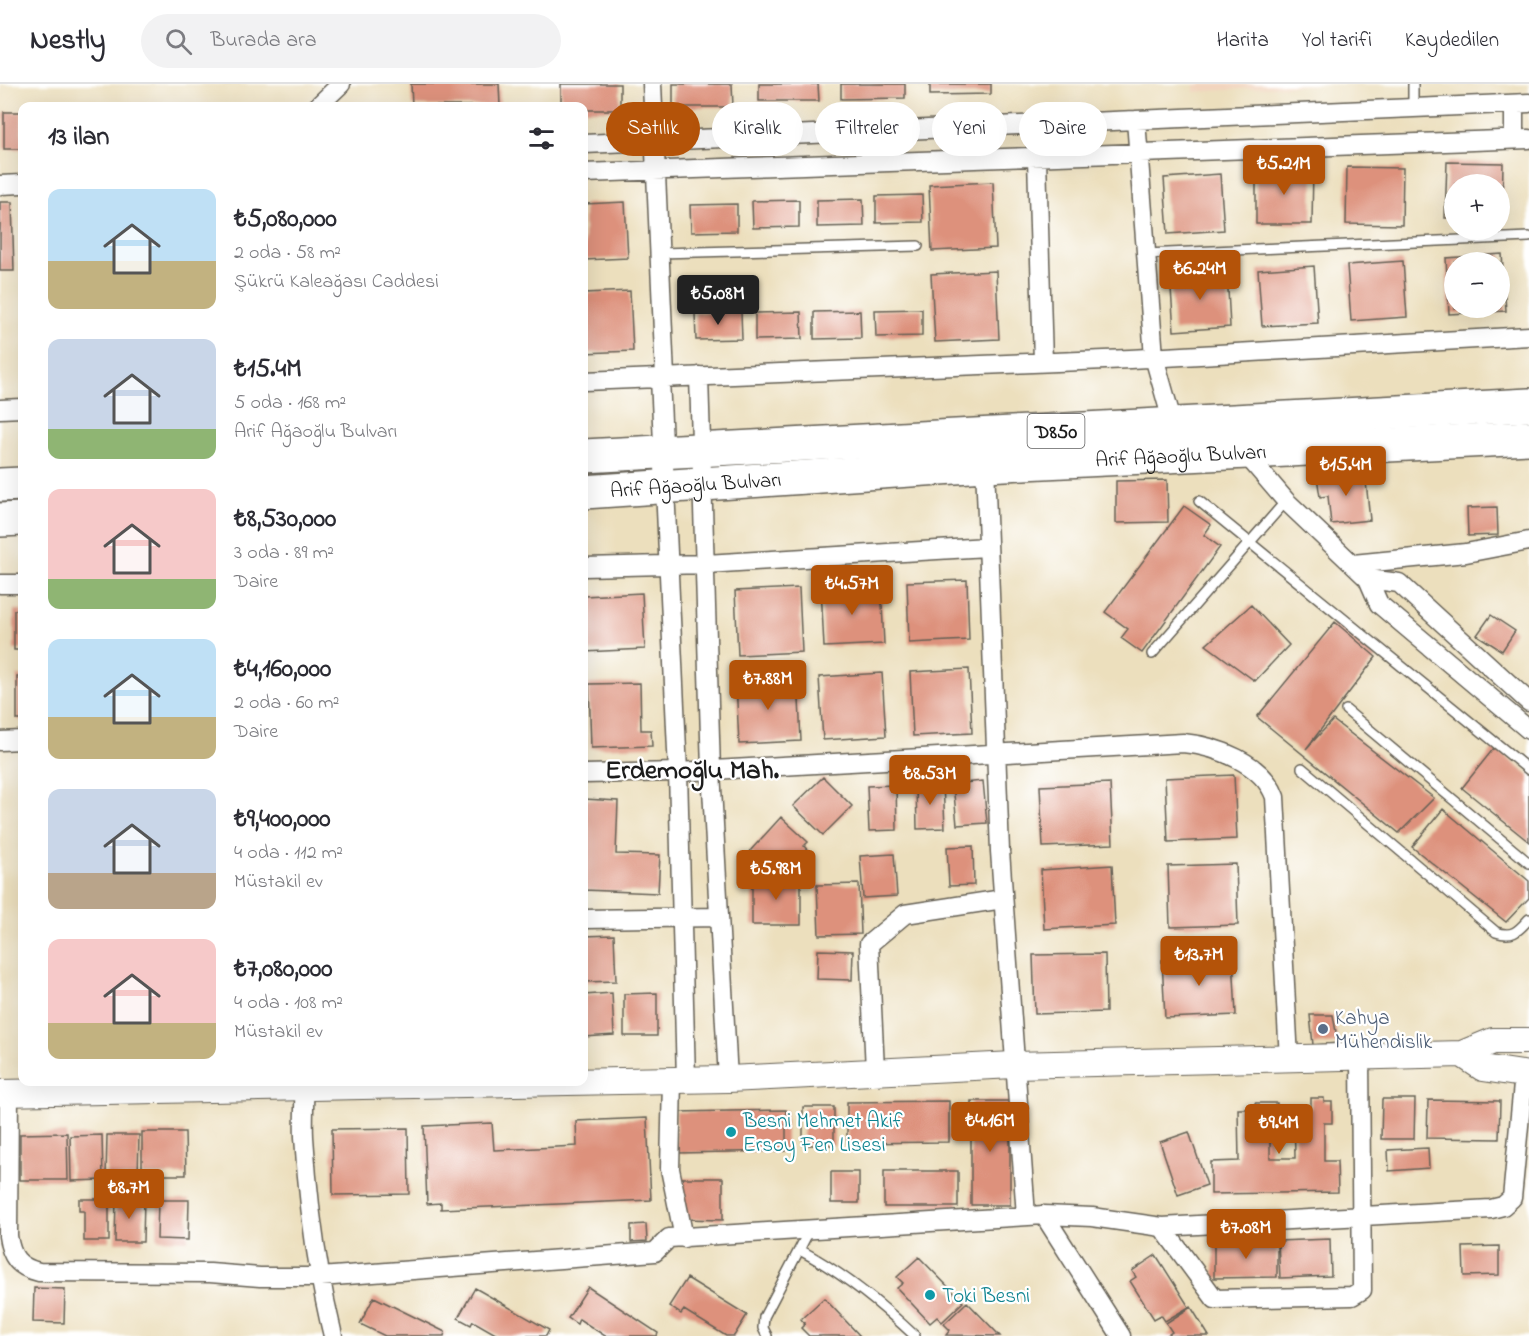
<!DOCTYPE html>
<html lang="tr">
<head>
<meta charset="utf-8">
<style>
  body { margin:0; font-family:"Indie Flower",sans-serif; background:#f2f2f3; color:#2b2b33; height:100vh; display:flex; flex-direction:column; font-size:22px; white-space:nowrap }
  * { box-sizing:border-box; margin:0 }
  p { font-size:20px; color:#7c7c81 }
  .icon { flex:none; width:33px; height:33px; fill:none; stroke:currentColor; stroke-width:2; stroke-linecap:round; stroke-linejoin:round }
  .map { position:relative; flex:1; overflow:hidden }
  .drawer { position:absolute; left:18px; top:18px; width:570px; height:984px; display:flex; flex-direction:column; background:#fff; border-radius:12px; box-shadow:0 6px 24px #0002 }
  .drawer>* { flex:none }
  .hud { position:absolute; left:606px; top:18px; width:570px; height:54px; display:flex; gap:12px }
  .fabs { position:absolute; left:1444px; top:90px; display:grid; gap:12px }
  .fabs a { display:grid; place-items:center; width:66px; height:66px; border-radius:50%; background:#fff; box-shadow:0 6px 24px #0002; font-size:30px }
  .price { position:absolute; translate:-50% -51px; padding:0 14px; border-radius:6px; background:#b45309; color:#fff; font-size:20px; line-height:39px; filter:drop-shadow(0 2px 3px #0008) }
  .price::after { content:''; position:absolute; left:50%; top:36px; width:18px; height:14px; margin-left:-9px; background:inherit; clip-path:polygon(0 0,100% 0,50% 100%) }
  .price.current { background:#222; color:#fff }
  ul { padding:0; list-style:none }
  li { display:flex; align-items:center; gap:18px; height:150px; padding:0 30px }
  li span { display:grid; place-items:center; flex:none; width:168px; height:120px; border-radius:12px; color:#555 }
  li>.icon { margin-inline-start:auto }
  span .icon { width:72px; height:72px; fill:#fffc; stroke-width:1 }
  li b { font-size:26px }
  h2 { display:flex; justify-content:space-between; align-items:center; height:72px; padding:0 30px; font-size:26px }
  .chip { padding:0 21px; border-radius:27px; background:#fff; box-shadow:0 6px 24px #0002; font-size:21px; line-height:54px }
  .chip.current { background:#b45309; color:#fff }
  header { display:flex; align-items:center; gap:36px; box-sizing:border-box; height:84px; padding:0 30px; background:#fff; border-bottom:2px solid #e1e1e2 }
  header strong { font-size:28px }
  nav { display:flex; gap:33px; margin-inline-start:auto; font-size:21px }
  .search { width:420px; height:54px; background:#f2f2f3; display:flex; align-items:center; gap:15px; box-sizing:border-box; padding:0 21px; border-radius:33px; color:#7c7c81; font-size:22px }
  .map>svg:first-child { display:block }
  .built { fill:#f2d4be }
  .building { fill:#dd917b; fill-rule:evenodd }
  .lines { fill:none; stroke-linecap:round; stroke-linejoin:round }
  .lane-casing { stroke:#656054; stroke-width:12 }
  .street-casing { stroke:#656054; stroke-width:21 }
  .secondary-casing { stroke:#656054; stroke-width:28 }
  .highway-casing { stroke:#656054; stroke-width:36 }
  .lane { stroke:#fff; stroke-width:9 }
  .street { stroke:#fff; stroke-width:18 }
  .secondary { stroke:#fff; stroke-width:26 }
  .highway { stroke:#fff; stroke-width:33 }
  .service-dot { fill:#5c6f8a; stroke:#fff; stroke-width:2 }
  .culture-dot { fill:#0f9aa8; stroke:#fff; stroke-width:2 }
  .labels { text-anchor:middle; stroke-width:4.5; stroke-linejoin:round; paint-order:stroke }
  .shield { fill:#fff; stroke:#606060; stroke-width:1.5 }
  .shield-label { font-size:20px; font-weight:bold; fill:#1c1c1c }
  .street-label { font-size:21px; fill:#1c1c1c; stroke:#fff }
  .service-label { font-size:21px; fill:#4e5e75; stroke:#fff; text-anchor:start }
  .culture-label { font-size:21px; fill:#0d838f; stroke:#fff; text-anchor:start }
  .district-label { font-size:27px; font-weight:bold; fill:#1c1c1c; stroke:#fff }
</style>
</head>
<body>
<header>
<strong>Nestly</strong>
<div class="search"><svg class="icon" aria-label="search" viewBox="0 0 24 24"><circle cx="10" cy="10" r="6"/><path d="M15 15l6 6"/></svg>Burada ara</div>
<nav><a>Harita</a><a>Yol tarifi</a><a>Kaydedilen</a></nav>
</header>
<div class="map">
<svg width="1529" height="1252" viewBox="0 0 1529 1252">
  <rect width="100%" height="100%" fill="#fff"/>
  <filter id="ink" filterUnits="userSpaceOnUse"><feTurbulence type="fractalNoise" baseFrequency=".0167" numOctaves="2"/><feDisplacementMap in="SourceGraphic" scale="12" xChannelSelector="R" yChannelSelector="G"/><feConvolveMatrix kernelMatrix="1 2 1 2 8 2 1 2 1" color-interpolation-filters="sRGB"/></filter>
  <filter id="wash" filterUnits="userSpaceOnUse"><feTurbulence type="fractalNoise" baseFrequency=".008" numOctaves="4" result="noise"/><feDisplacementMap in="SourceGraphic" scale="24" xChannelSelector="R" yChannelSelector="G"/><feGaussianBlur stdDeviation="1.35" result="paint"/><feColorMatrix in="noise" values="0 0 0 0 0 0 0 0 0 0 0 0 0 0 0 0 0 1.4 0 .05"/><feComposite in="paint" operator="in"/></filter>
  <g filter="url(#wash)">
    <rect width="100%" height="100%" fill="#ecdfbd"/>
    <!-- built -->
    <path class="built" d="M1194 0H1323L1194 8Z"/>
    <g id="blocks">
      <!-- building -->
      <path class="building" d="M411 0H499L500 22H412Z
        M561 0H620V26H584V22H561Z
        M673 0H732L733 23H673Z
        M759 0H818L819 17H759Z
        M841 0H905V14L841 15Z
        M930 0H991V10L930 11Z
        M4 28H22V65H4Z
        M1447 78 1503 79 1502 128 1500 100H1455V134H1445Z
        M1256 83 1313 84 1312 140H1256Z
        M1347 83 1403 84 1402 141 1346 140Z
        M1220 90 1224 146 1168 150 1164 94Z
        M993 98 996 164 932 167 929 101Z
        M922 111 923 138 876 139V112Z
        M863 115 864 142 817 143V116Z
        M799 116V143L753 144 752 117Z
        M0 118H12L14 187H0Z
        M625 118 628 174 584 176V120Z
        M737 120V147L691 148 690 121Z
        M1502 170 1506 227 1449 230 1446 174ZM1455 178H1500V224H1455Z
        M1403 177 1407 233 1351 237 1347 181Z
        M1314 182 1318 239 1262 242 1258 186Z
        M996 187 999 255 935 258 931 190Z
        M1227 187 1230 243 1174 247 1170 191Z
        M630 207 633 267 584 269V209Z
        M922 225V252L876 253 875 226Z
        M860 227 861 254 814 255V228Z
        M741 228 742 255 696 256 695 229Z
        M801 228 802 255 755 256V229Z
        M1365 388 1370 436 1331 440 1328 412 1320 413 1317 393Z
        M1167 396 1168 438 1116 439V397Z
        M1184 422 1211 441 1204 451 1220 463 1142 569 1121 554 1128 545 1105 528Z
        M1497 423 1498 451 1468 452 1467 424Z
        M967 496 969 556 909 559 907 498Z
        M881 500 884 560 824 563 821 503Z
        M799 504 802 568 738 571 735 507Z
        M642 509 645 565 584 568V512Z
        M1251 521 1289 561 1255 597 1206 561Z
        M14 526H22V566H14Z
        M1491 531 1515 547 1502 567 1477 551Z
        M1335 538 1376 573 1306 665 1333 636 1434 714 1399 749 1257 633Z
        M969 585 972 649 913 652 910 588Z
        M882 589 886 652 823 656 819 593Z
        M17 592H22V636H17Z
        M798 594 801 657 739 660 736 597Z
        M640 599 641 646H651L652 662 591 664 589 600Z
        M1494 664 1529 691V758L1462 704Z
        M1234 691 1237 755 1168 758 1165 694Z
        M823 693 852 722 823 751 793 722Z
        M983 697 987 739 957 741 953 700Z
        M943 699 945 744 917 745 916 700Z
        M1110 699 1113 760 1043 763 1040 702Z
        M896 701 897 746 869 747 867 702Z
        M584 715 618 717 616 770 660 771 658 809 584 806Z
        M1443 725 1529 797V814L1506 838 1412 763Z
        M781 733 808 758 804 762 810 769 788 792 781 786 776 792 750 767Z
        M973 762 974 801 949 802 947 763Z
        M894 770 897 812 863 814 860 772Z
        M1236 780 1238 841 1170 843 1168 782Z
        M1112 781 1115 841 1044 845 1041 786Z
        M752 794H801V841H752Z
        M859 800 861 850 819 851 817 801Z
        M614 851 616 897 585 898 584 852Z
        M818 866 853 867 852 896 817 895Z
        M1105 870 1106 928 1035 930 1033 871Z
        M1233 872 1236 931 1165 934 1162 876Z
        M612 909 614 951 584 953V911Z
        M657 909V952H624V910Z
        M1310 931H1333L1338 959 1313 961Z
        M1311 1014H1324V1018H1332V1039H1324V1077H1337L1338 1108 1211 1110V1078L1239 1077 1238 1025H1255V1019H1277V1040H1270V1074H1295L1294 1025 1311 1024Z
        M1382 1015H1415L1414 1055H1381Z
        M1428 1016 1500 1017 1499 1055 1427 1054Z
        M949 1017V1058L847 1059V1018Z
        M971 1017H1010V1121H971Z
        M803 1023H834V1061H803Z
        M786 1026V1067L676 1069V1028Z
        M647 1034 651 1116 441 1125V1119L427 1120 424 1042 492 1039 494 1066 577 1062 576 1037Z
        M408 1044 409 1110 333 1111 332 1045Z
        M142 1048H185L186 1091H142Z
        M1189 1048 1207 1101 1178 1111 1160 1058Z
        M67 1049 68 1096H20V1050Z
        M102 1051 103 1096 71 1097 70 1052Z
        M107 1051H139L138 1093H106Z
        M1428 1064 1429 1084 1389 1087 1388 1066Z
        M884 1087H958V1123H884Z
        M831 1088H859V1119H831Z
        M682 1094H723V1136L682 1135Z
        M116 1113 144 1114 143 1158H115Z
        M79 1115H109V1157H84V1127H79Z
        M158 1116H189L188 1156 157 1155Z
        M646 1140 647 1157 631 1158V1141Z
        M1330 1155 1331 1192 1280 1194 1278 1157Z
        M1277 1157V1193L1214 1194V1158Z
        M1499 1162V1191L1464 1192 1463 1163Z
        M1156 1171 1189 1223 1165 1237 1161 1231 1154 1235 1130 1197 1136 1193 1132 1187Z
        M919 1173 963 1218 942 1238 937 1233 930 1239 897 1204 903 1199 897 1193Z
        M687 1194 747 1231 734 1252H726L684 1226 681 1230 669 1222Z
        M588 1203 658 1249 657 1252H605L579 1235 577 1240 568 1234Z
        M34 1204 65 1205 64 1239 33 1238Z
        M475 1204 549 1246 546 1252H499L473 1237 471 1241 458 1234Z
        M374 1213 445 1248 444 1252H385L360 1240Z
        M824 1214 860 1252H809L801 1244 805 1240 801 1235Z
        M967 1218 1000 1252 946 1251 950 1246 944 1240Z
        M1191 1223 1209 1252H1166L1172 1248 1166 1239Z"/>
    </g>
  </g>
  <g filter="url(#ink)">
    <use href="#blocks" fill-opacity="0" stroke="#656054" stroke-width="1.5"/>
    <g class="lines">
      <defs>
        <path id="lane" d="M1413 0V24
          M660 169 918 162
          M1146 170 1529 153
          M1199 417 1529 686
          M1152 570 1286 417
          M1346 626 1529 779
          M1302 684 1496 848C1513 854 1518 847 1529 835
          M800 1166C843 1189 879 1218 915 1252
          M767 1252 763 1244 764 1233 810 1145"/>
        <path id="street" d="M652 0 665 293
          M318 22 341 0
          M1036 41 1043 278
          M1514 55V20
          M584 60 1136 36
          M584 89 1529 55
          M0 101 22 100
          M699 292 711 686 728 995
          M660 294 678 688 686 996
          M584 297 1130 275 1529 252
          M0 325 22 324
          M1173 340 1154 273 1136 36 1529 19
          M1244 368 1286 417 1368 495
          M985 381 1000 767 1026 1132
          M1353 480 1466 469 1529 457
          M584 483 706 480 987 463
          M0 500H22
          M1529 618 1399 499 1368 495 1379 520 1529 646
          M0 657 22 656
          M584 690 678 688 1183 659C1216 662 1263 679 1275 713L1289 975
          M584 835 719 833
          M875 986 869 860 905 830 1003 815
          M672 996 670 1085 684 1154
          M304 998C305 1016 303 1034 304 1053 308 1119 317 1187 333 1252
          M9 1009 8 1152C11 1173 18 1183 39 1188L210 1189 260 1193H320L655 1168 669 1154 1044 1131 1092 1133 1162 1143 1491 1125 1503 1122 1512 1114 1524 990
          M1044 1131 1121 1252
          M1162 1143 1215 1215 1352 1212 1362 1206 1360 973"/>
        <path id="secondary" d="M1529 957H1493L1462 970 1483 984 1529 991
          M0 1009 728 995 1014 981 1462 970"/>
        <g id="highway">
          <path d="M584 372 1529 321"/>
          <path d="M0 401 22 400"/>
          <path id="s1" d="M584 408 985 381 1529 354"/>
          <path d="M0 436 22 435"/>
        </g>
      </defs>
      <!-- lane casing -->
      <use href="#lane" class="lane-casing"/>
      <!-- street casing -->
      <use href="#street" class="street-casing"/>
      <!-- secondary casing -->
      <use href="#secondary" class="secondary-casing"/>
      <!-- highway casing -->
      <use href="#highway" class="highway-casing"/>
      <!-- lane -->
      <use href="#lane" class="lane"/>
      <!-- street -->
      <use href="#street" class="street"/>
      <!-- secondary -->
      <use href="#secondary" class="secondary"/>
      <!-- highway -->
      <use href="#highway" class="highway"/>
    </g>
  </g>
  <!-- markers -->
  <circle class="service-dot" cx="1323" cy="945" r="6"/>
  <g class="culture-dot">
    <circle cx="731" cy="1048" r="6"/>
    <circle cx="930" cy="1211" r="6"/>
  </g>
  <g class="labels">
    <!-- shield labels -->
    <rect class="shield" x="1027.5" y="330" width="57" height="34" rx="4.5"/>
    <g class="shield-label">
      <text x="1056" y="354">D850</text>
    </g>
    <!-- street labels -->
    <g class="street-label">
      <text dy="7" stroke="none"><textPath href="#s1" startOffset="598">Arif Ağaoğlu Bulvarı</textPath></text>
      <text dy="7" stroke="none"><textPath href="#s1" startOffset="112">Arif Ağaoğlu Bulvarı</textPath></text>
    </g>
    <!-- service labels -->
    <g class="service-label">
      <text x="1335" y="940">Kahya<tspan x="1335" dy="24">Mühendislik</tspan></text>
    </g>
    <!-- culture labels -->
    <g class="culture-label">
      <text x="743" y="1043">Besni Mehmet Akif<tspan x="743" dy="24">Ersoy Fen Lisesi</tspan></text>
      <text x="942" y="1218">Toki Besni</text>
    </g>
    <!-- district labels -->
    <g class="district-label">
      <text x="692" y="694">Erdemoğlu Mah.</text>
    </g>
  </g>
</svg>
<div class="fabs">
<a>+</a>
<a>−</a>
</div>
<b class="price" style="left:1284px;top:112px">₺5.21M</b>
<b class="price" style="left:1200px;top:217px">₺6.24M</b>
<b class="price current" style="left:718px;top:242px">₺5.08M</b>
<b class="price" style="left:1346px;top:413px">₺15.4M</b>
<b class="price" style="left:852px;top:532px">₺4.57M</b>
<b class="price" style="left:768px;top:627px">₺7.88M</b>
<b class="price" style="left:930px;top:722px">₺8.53M</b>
<b class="price" style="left:776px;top:817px">₺5.98M</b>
<b class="price" style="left:1199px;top:903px">₺13.7M</b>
<b class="price" style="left:990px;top:1069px">₺4.16M</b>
<b class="price" style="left:1279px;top:1071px">₺9.4M</b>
<b class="price" style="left:129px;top:1136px">₺8.7M</b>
<b class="price" style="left:1246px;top:1176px">₺7.08M</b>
<div class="hud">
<a class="chip current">Satılık</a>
<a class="chip">Kiralık</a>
<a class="chip">Filtreler</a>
<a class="chip">Yeni</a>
<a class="chip">Daire</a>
</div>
<section class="drawer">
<h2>13 ilan<svg class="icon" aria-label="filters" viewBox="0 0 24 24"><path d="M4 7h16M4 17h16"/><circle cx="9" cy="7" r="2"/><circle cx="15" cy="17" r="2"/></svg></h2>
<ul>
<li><span style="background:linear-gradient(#bfe0f5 60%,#c2b280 0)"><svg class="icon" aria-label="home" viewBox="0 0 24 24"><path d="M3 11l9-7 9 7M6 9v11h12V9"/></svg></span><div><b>₺5,080,000</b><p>2 oda · 58 m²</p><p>Şükrü Kaleağası Caddesi</p></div></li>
<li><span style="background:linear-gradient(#c9d6e8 75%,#8fb573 0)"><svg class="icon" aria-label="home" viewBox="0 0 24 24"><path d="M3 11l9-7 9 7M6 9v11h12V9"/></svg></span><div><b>₺15.4M</b><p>5 oda · 168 m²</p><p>Arif Ağaoğlu Bulvarı</p></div></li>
<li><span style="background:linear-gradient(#f6c9c9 75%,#8fb573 0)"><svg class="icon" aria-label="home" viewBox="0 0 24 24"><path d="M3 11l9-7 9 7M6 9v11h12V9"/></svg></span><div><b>₺8,530,000</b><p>3 oda · 89 m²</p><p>Daire</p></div></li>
<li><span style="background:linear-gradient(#bfe0f5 65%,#c2b280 0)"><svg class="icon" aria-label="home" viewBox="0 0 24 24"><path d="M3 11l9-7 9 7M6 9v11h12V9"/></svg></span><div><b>₺4,160,000</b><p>2 oda · 60 m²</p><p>Daire</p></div></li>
<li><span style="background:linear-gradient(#c9d6e8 70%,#b9a48a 0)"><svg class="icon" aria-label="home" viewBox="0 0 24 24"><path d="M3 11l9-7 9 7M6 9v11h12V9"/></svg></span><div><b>₺9,400,000</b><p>4 oda · 112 m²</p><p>Müstakil ev</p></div></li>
<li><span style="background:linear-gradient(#f6c9c9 70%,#c2b280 0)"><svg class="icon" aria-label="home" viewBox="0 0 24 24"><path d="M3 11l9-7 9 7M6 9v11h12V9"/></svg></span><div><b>₺7,080,000</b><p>4 oda · 108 m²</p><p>Müstakil ev</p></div></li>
</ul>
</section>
</div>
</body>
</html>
